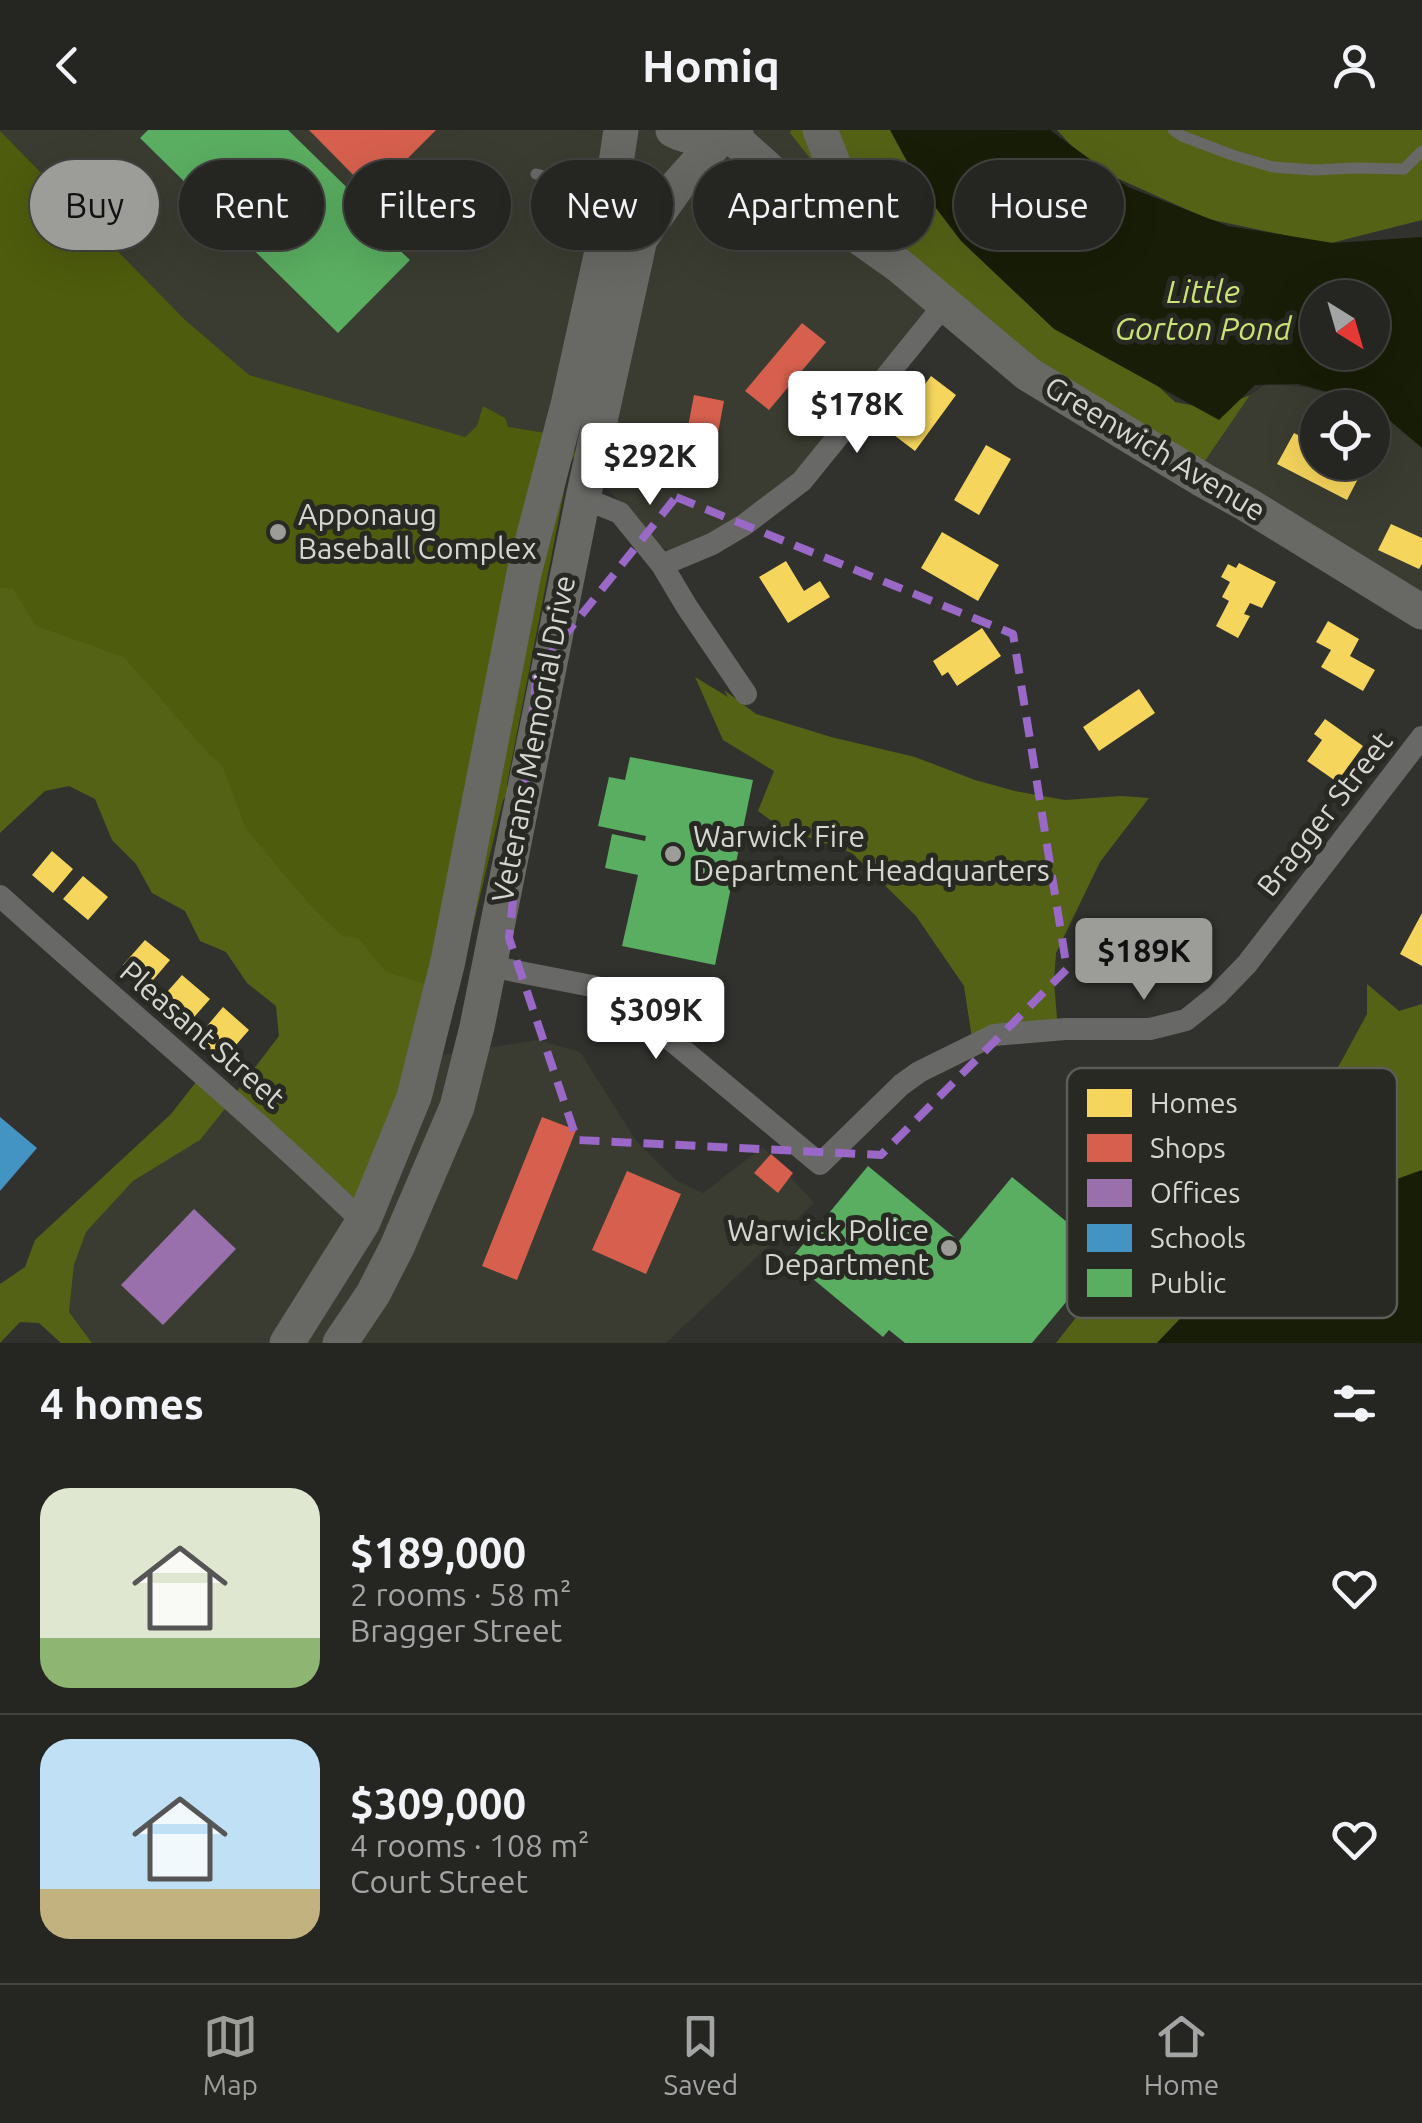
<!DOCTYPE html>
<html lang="en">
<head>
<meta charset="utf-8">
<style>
  body { margin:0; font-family:Ubuntu,sans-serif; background:#2d2e2a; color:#f1f3f6; height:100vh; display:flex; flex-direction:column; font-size:38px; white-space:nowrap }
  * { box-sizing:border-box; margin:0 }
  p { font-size:32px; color:#a3a5a5 }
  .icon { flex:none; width:55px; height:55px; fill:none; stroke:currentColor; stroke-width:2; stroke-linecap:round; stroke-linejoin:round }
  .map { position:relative; height:1213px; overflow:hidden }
  .drawer { display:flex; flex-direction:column; background:#252622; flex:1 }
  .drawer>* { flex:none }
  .top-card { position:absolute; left:30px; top:30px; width:1362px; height:90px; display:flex; gap:20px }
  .needle { width:65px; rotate:143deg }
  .fabs { position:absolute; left:1300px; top:150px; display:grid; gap:20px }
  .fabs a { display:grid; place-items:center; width:90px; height:90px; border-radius:50%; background:#252622; box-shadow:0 10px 40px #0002,0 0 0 2px #424340; font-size:50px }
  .price { position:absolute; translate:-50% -85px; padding:0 22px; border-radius:10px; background:#fff; color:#222; font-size:32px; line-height:65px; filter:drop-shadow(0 2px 5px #0008) }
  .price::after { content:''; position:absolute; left:50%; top:60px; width:30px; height:22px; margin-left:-15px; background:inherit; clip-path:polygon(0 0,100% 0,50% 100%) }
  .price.current { background:#9c9d99; color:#111 }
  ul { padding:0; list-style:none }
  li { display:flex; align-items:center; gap:30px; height:250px; padding:0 40px }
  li+li { border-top:2px solid #424340 }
  li span { display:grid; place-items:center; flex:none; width:280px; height:200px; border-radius:30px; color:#555 }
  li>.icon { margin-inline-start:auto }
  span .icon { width:120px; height:120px; fill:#fffc; stroke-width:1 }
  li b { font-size:42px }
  h2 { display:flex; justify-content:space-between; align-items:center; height:120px; padding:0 40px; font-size:42px }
  .tag { padding:0 35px; border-radius:45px; background:#252622; box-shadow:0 10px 40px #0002,0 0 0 2px #424340; font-size:35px; line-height:90px }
  .tag.current { background:#9c9d99; color:#111 }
  header { display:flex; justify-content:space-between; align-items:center; height:130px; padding:0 40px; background:#252622; font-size:45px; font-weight:600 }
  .tabs { display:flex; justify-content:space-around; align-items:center; height:140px; border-top:2px solid #424340; background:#252622; font-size:28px; color:#a3a5a5 }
  .tabs a { display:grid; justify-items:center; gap:5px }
  .tabs .current { color:#9c9d99 }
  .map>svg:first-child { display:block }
  .built { fill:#3a3c31 }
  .green { fill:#4e5c0d }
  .forest { fill:#546216 }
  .water { fill:#181d07; fill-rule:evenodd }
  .homes { fill:#f6d55c }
  .shops { fill:#d6604d }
  .offices { fill:#9970ab }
  .schools { fill:#4393c3 }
  .public { fill:#5aae61 }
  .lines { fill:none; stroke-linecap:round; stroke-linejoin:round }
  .lane { stroke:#686866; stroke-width:11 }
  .street { stroke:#686866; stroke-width:22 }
  .primary { stroke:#686865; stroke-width:35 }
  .marked { fill:none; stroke:#9a68c6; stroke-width:8; stroke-dasharray:20 12; stroke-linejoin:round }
  .poi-dot { fill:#9c9d99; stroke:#282923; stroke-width:4 }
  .labels { text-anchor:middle; stroke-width:10; stroke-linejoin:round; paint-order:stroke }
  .street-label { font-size:30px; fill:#d5d6d2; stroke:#282923 }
  .poi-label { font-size:30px; fill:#d5d6d2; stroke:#282923; text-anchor:start }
  .water-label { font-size:32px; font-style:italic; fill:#cae376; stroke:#282923 }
  .key { fill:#282923; stroke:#5c5d58; stroke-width:2.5 }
  .key-label { font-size:28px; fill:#d5d6d2 }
</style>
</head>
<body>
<header><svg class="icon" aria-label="back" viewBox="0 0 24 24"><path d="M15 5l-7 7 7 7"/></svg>Homiq<svg class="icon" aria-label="person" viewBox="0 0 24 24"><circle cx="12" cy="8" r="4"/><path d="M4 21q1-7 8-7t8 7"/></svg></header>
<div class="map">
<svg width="1422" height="1213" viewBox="0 0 1422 1213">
  <rect width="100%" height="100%" fill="#31322e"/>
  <!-- built -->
  <path class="built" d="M0 0H791V3L840 66 943 180 803 356 674 423 663 418 575 325 457 315 266 268 0 22Z
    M1268 253 1310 258 1369 277 1318 278V332H1372L1373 280 1422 311V482L1196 344 1250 265Z
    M538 910 580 922 637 1012 677 1051 703 1063 763 1017 814 1073 666 1213H92L69 1182 74 1135 86 1102 133 1051 200 1010 228 975 442 925Z"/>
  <!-- green -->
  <path class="green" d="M0 1 184 189 249 245 465 307 477 296 483 276 505 288 508 297 572 307 575 325 571 331 567 346 507 654V665L503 670 459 854 415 891 0 524Z"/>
  <!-- forest -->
  <path class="forest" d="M791 0H910L1113 214 1175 272 1215 280 1250 265 1196 344 1025 245 840 66 790 3Z
    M1057 0H1422V90L1327 114 1208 89 1090 36Z
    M0 458 13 459 36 496 124 527 209 624 222 635 246 699 309 774 342 806 358 808 386 842 455 863 433 965 378 1094 228 975 200 1010 133 1051 86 1102 74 1135 69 1182 92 1213H61L39 1193 20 1192 0 1213V1154L25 1137 35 1110 171 984 200 947 231 969 279 906 276 876 247 853 226 822 200 811 185 781 152 763 136 734 112 710 95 669 69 656 45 661 0 703Z
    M695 547 728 567 724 560 756 584 831 607 915 627 975 650 1015 661 1065 670 1121 666 1149 668 1100 732 1056 823 1054 852 1058 900 973 915 964 856 916 786 852 723 780 697 758 681 774 641 723 610Z
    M1367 854 1399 881 1422 874V1040L1197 1171 1157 1213H1056L1121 1130 1178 1078 1195 1079 1219 1067 1242 1062 1276 1023 1289 992 1316 971 1341 932 1367 884Z"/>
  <!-- water -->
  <path class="water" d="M890 0H1050L1128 57 1228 96 1333 113 1422 107V318L1369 273 1298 254 1255 255 1219 290 1054 199 961 111 923 61ZM1318 168H1372V222H1318Z
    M1422 1040V1213H1157L1197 1171 1332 1072Z"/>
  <!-- homes -->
  <path class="homes" d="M931 246 956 265 915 321 890 302Z
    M1294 303 1318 315V332H1351L1363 339 1347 370 1277 334Z
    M986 315 1011 329 979 385 954 370Z
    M1391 394 1422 408V434L1419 439 1378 420Z
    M942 402 999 435 978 471 921 438Z
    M786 431 804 461 820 451 830 467 788 493 759 447Z
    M1239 433 1276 452 1262 478 1250 473 1244 484 1250 486 1238 508 1216 496 1229 471 1222 467 1230 452 1221 447 1228 434 1236 438Z
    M1328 491 1359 509 1350 526 1375 540 1363 561 1321 537 1331 520 1316 512Z
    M982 498 1001 526 957 556 948 542 942 546 933 531Z
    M1139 559 1155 583 1099 621 1083 597Z
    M1325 589 1363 616 1337 652 1307 631 1322 610 1314 604Z
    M52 721 73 739 53 763 32 745Z
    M83 746 108 767 88 790 63 769Z
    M1422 783V836L1400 824Z
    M145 810 170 830 148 856 123 835Z
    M182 845 210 869 188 894 160 870Z
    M223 877 249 900 223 930 197 908Z"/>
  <!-- shops -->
  <path class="shops" d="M309 0H436L372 64Z
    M802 193 826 212 769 280 745 261Z
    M694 265 724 271 714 324 684 318Z
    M542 987 576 1000 517 1150 482 1136Z
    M771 1024 793 1043 778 1063 754 1043Z
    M627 1041 681 1064 646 1144 592 1120Z"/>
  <!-- offices -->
  <path class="offices" d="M194 1079 236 1119 163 1195 121 1155Z"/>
  <!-- schools -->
  <path class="schools" d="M0 987 37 1018 0 1061Z"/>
  <!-- public -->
  <path class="public" d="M148 0H288L373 83 367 89 410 130 338 203 140 8Z
    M630 627 753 650 715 835 622 816 638 745 605 738 612 704 645 711 646 706 598 696 609 647 625 650Z
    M868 1036 959 1111 1012 1047 1106 1124 1032 1213H905L889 1200 883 1207 790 1130Z"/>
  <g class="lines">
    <!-- lane -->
    <path class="lane" d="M1173 0 1182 6 1232 25 1273 37 1314 40 1354 38 1404 39 1422 21
      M536 44 610 61"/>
    <!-- street -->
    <path class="street" d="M583 368 620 383 662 435 712 414 744 395 802 351 944 175
      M662 435 687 477 746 564
      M0 766C120 875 246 978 363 1092
      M489 836 597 857 671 910 820 1034 901 955 919 942 994 905 1065 899H1150L1186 890 1217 865 1247 834 1422 607"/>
    <!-- primary -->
    <path class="primary" d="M673 0C691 10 717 10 736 4
      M820 0 840 51 886 116
      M731 6 786 55 901 137 1028 244 1203 350 1248 375 1422 482
      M287 1213 363 1092 414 967 448 831 524 443 568 275 604 112 621 0
      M340 1213 373 1164 397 1117 457 977 477 897 583 368 640 109 678 55 720 8"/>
  </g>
  <!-- marked area -->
  <path class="marked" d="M676 367 1013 504 1067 839 881 1025 577 1010 509 808 537 540Z"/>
  <!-- markers -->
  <g class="poi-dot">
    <circle cx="278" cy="402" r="10"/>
    <circle cx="673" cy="724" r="10"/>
    <circle cx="949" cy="1118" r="10"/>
  </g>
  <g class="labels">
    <!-- street labels -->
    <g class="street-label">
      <text transform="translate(1155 319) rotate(31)" y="10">Greenwich Avenue</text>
      <text transform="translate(534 609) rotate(-79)" y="10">Veterans Memorial Drive</text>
      <text transform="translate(1325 684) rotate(-52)" y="10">Bragger Street</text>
      <text transform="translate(202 905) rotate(41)" y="10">Pleasant Street</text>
    </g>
    <!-- poi labels -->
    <g class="poi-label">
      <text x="298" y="395">Apponaug<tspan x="298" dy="34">Baseball Complex</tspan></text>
      <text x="693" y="717">Warwick Fire<tspan x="693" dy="34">Department Headquarters</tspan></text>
      <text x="929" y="1111" text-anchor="end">Warwick Police<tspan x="929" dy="34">Department</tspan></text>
    </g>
    <!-- water labels -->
    <g class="water-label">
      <text x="1203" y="173">Little<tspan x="1203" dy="37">Gorton Pond</tspan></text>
    </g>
  </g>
  <!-- legend -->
  <rect x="1067" y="938" width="330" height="250" rx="15" class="key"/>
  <rect x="1087" y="959" width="45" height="28" fill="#f6d55c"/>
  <rect x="1087" y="1004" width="45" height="28" fill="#d6604d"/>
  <rect x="1087" y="1049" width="45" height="28" fill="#9970ab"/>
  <rect x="1087" y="1094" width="45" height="28" fill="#4393c3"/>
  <rect x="1087" y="1139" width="45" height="28" fill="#5aae61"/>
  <g class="key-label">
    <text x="1150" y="983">Homes</text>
    <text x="1150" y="1028">Shops</text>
    <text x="1150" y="1073">Offices</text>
    <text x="1150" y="1118">Schools</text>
    <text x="1150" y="1163">Public</text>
  </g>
</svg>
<div class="fabs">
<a><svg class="needle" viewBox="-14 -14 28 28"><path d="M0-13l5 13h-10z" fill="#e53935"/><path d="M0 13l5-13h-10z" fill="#a3a5a5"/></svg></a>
<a><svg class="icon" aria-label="locate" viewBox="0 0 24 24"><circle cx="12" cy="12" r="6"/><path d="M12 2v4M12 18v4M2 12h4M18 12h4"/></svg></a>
</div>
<b class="price" style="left:857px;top:326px">$178K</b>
<b class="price" style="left:650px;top:378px">$292K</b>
<b class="price current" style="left:1144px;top:873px">$189K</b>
<b class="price" style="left:656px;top:932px">$309K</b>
<div class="top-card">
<a class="tag current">Buy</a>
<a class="tag">Rent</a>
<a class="tag">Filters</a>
<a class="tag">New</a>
<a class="tag">Apartment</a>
<a class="tag">House</a>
</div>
</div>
<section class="drawer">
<h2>4 homes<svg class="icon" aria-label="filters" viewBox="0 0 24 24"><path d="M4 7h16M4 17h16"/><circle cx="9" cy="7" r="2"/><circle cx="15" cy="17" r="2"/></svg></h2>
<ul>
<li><span style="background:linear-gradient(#dfe7d0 75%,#8fb573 0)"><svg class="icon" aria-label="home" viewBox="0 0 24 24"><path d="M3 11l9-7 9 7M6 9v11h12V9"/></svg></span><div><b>$189,000</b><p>2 rooms · 58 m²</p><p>Bragger Street</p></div><svg class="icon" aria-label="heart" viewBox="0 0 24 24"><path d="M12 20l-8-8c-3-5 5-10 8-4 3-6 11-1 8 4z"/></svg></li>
<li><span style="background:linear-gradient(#bfe0f5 75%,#c2b280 0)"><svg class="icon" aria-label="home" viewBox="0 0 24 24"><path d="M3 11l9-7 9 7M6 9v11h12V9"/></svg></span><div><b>$309,000</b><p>4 rooms · 108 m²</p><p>Court Street</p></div><svg class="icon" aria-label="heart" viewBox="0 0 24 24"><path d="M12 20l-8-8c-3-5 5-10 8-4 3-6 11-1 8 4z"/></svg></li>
</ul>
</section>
<nav class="tabs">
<a class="current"><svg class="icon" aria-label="map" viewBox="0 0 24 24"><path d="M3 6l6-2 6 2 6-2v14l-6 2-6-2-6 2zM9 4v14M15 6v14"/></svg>Map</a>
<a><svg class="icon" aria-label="saved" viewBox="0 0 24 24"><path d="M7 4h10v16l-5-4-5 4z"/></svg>Saved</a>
<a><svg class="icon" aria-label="home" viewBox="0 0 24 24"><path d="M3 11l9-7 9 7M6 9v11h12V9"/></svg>Home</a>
</nav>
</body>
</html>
